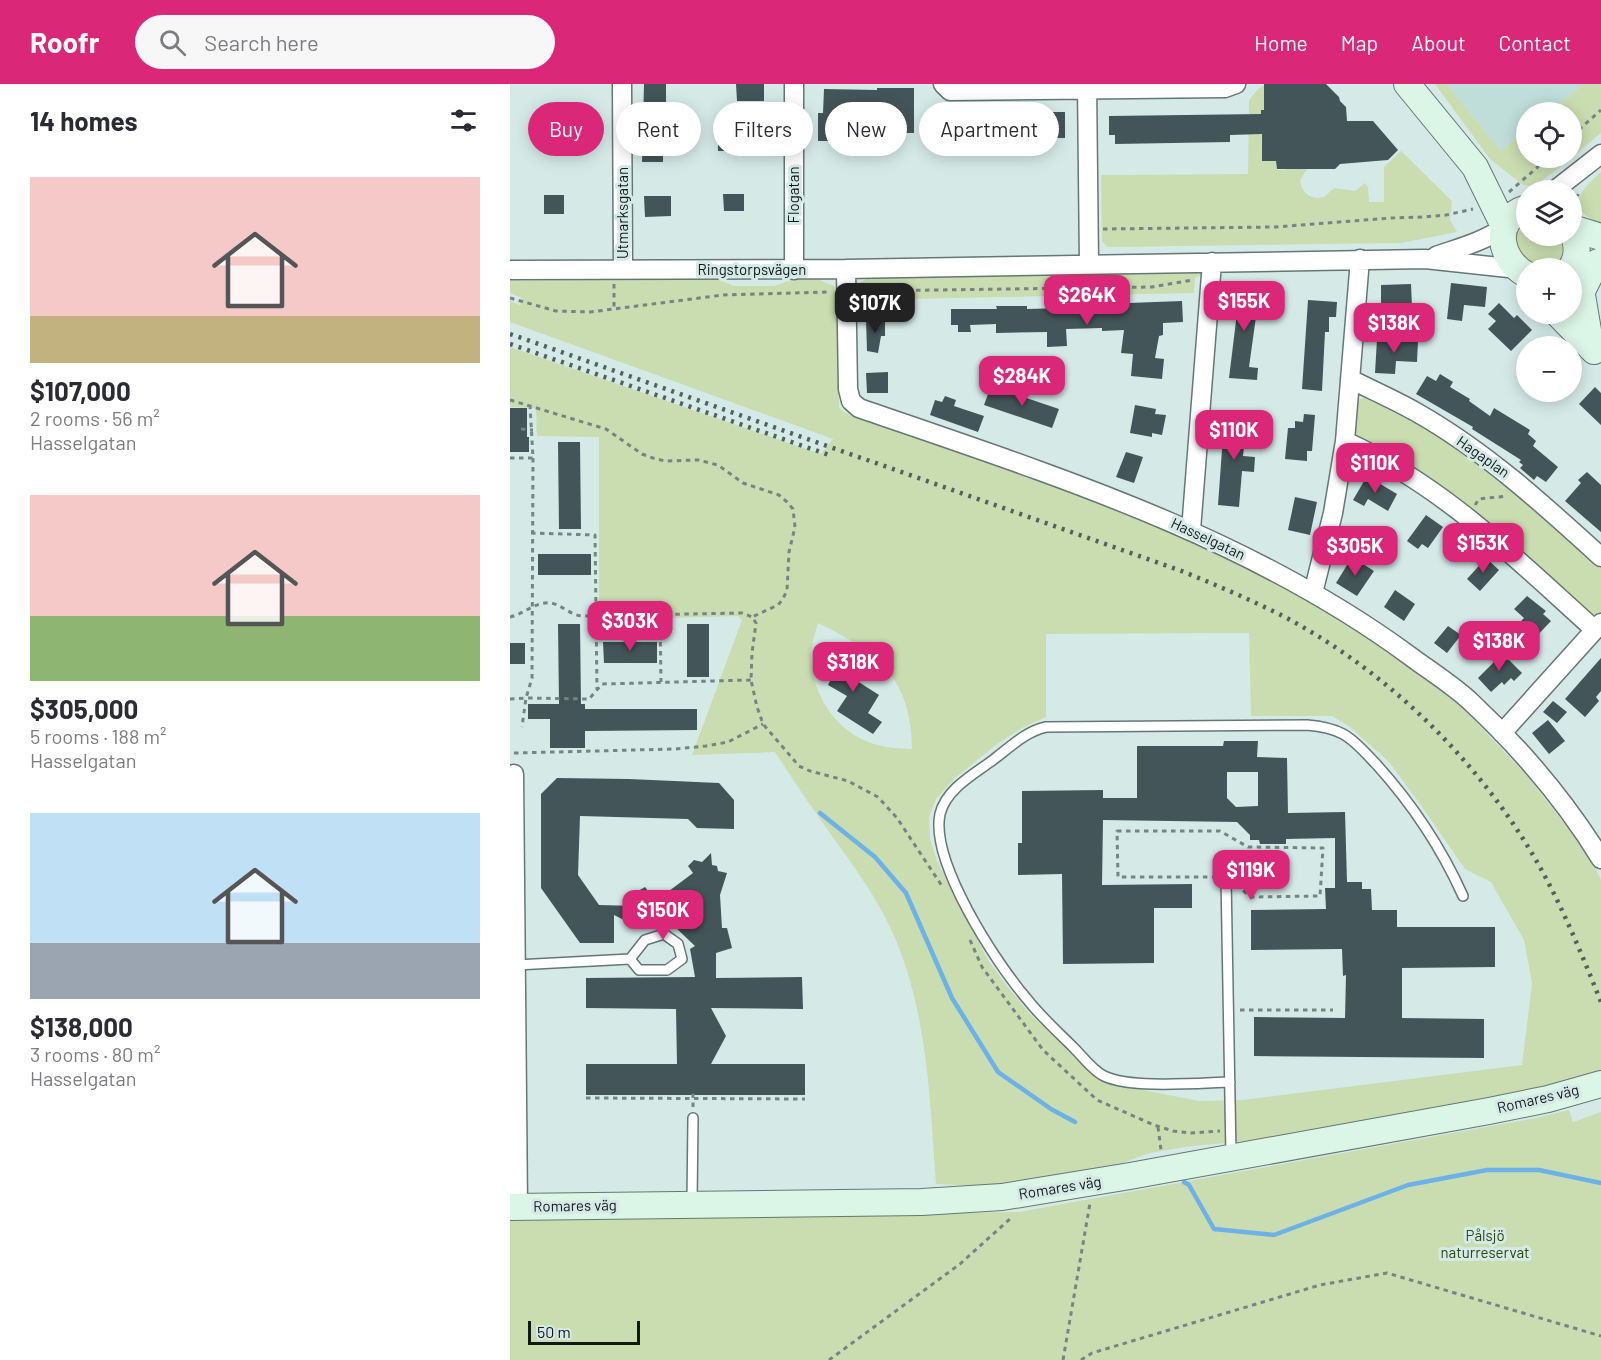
<!DOCTYPE html>
<html lang="en">
<head>
<meta charset="utf-8">
<style>
  body { margin:0; font-family:Barlow,sans-serif; background:#f7f7f7; color:#2b2b33; height:100vh; display:flex; flex-direction:column; font-size:22px; white-space:nowrap }
  * { box-sizing:border-box; margin:0 }
  p { font-size:20px; color:#7c7c81 }
  .icon { flex:none; width:33px; height:33px; fill:none; stroke:currentColor; stroke-width:2; stroke-linecap:round; stroke-linejoin:round }
  .map { position:relative; flex:1; overflow:hidden }
  .side { display:flex; flex-direction:column; background:#fff; width:510px }
  .side>* { flex:none }
  .banner { position:absolute; left:18px; top:18px; width:570px; height:54px; display:flex; gap:12px }
  .fabs { position:absolute; left:1006px; top:18px; display:grid; gap:12px }
  .fabs a { display:grid; place-items:center; width:66px; height:66px; border-radius:50%; background:#fff; box-shadow:0 3px 15px #0003; font-size:30px }
  .scale { position:absolute; left:18px; bottom:15px; width:112px; box-sizing:border-box; padding-left:6px; border:3px solid #111918; border-top:0; font-size:16px; line-height:21px; white-space:nowrap; color:#111918; -webkit-text-stroke:4px #d5eae7; paint-order:stroke }
  .price { position:absolute; translate:-50% -51px; padding:0 14px; border-radius:12px; background:#db2777; color:#fff; font-size:20px; line-height:39px; filter:drop-shadow(0 2px 3px #0008) }
  .price::after { content:''; position:absolute; left:50%; top:36px; width:18px; height:14px; margin-left:-9px; background:inherit; clip-path:polygon(0 0,100% 0,50% 100%) }
  .price.active { background:#222; color:#fff }
  ul { padding:0; list-style:none }
  li { display:grid; align-content:center; gap:12px; height:318px; padding:0 30px }
  li span { display:grid; place-items:center; height:186px; border-radius:0px; color:#555 }
  li>.icon { margin-inline-start:auto }
  span .icon { width:108px; height:108px; fill:#fffc; stroke-width:1 }
  li b { font-size:26px }
  h2 { display:flex; justify-content:space-between; align-items:center; height:72px; padding:0 30px; font-size:26px }
  .tag { padding:0 21px; border-radius:27px; background:#fff; box-shadow:0 3px 15px #0003; font-size:21px; line-height:54px }
  .tag.active { background:#db2777; color:#fff }
  header { display:flex; align-items:center; gap:36px; box-sizing:border-box; height:84px; padding:0 30px; background:#db2777; color:#fff }
  header strong { font-size:28px }
  nav { display:flex; gap:33px; margin-inline-start:auto; font-size:21px }
  .search { width:420px; height:54px; background:#f7f7f7; display:flex; align-items:center; gap:15px; box-sizing:border-box; padding:0 21px; border-radius:33px; color:#7c7c81; font-size:22px }
  main { display:flex; flex:1; min-height:0 }
  .map>svg:first-child { display:block }
  .built { fill:#bfddd9 }
  .green { fill:#c9ddb0; fill-rule:evenodd }
  .lines { fill:none; stroke-linecap:round; stroke-linejoin:round }
  .stream { stroke:#6cb1e7; stroke-width:4.5 }
  .building { fill:#445559; fill-rule:evenodd }
  .lane-casing { stroke:#647774; stroke-width:12 }
  .street-casing { stroke:#647774; stroke-width:21 }
  .secondary-casing { stroke:#647774; stroke-width:28 }
  .path { stroke:#768583; stroke-width:3; stroke-dasharray:4.5 4.5; stroke-linecap:butt }
  .lane { stroke:#fff; stroke-width:9 }
  .street { stroke:#fff; stroke-width:18 }
  .secondary { stroke:#dbf5e6; stroke-width:26 }
  .rail { stroke:#53605e; stroke-width:4.5; stroke-dasharray:3 6; stroke-linecap:butt }
  .labels { text-anchor:middle; stroke-width:6; stroke-linejoin:round; paint-order:stroke }
  .street-label { font-size:15px; fill:#111918; stroke:#d5eae7 }
  .park-label { font-size:15px; fill:#32450f; stroke:#d5eae7 }
</style>
</head>
<body>
<header>
<strong>Roofr</strong>
<div class="search"><svg class="icon" aria-label="search" viewBox="0 0 24 24"><circle cx="10" cy="10" r="6"/><path d="M15 15l6 6"/></svg>Search here</div>
<nav><a>Home</a><a>Map</a><a>About</a><a>Contact</a></nav>
</header>
<main>
<section class="side">
<h2>14 homes<svg class="icon" aria-label="filters" viewBox="0 0 24 24"><path d="M4 7h16M4 17h16"/><circle cx="9" cy="7" r="2"/><circle cx="15" cy="17" r="2"/></svg></h2>
<ul>
<li><span style="background:linear-gradient(#f6c9c9 75%,#c2b280 0)"><svg class="icon" aria-label="home" viewBox="0 0 24 24"><path d="M3 11l9-7 9 7M6 9v11h12V9"/></svg></span><div><b>$107,000</b><p>2 rooms · 56 m²</p><p>Hasselgatan</p></div></li>
<li><span style="background:linear-gradient(#f6c9c9 65%,#8fb573 0)"><svg class="icon" aria-label="home" viewBox="0 0 24 24"><path d="M3 11l9-7 9 7M6 9v11h12V9"/></svg></span><div><b>$305,000</b><p>5 rooms · 188 m²</p><p>Hasselgatan</p></div></li>
<li><span style="background:linear-gradient(#bfe0f5 70%,#9aa5b1 0)"><svg class="icon" aria-label="home" viewBox="0 0 24 24"><path d="M3 11l9-7 9 7M6 9v11h12V9"/></svg></span><div><b>$138,000</b><p>3 rooms · 80 m²</p><p>Hasselgatan</p></div></li>
</ul>
</section>
<div class="map">
<svg width="1091" height="1276" viewBox="0 0 1091 1276">
  <rect width="100%" height="100%" fill="#d5eae7"/>
  <!-- built -->
  <path class="built" d="M936 0H1074L1039 28H1017V46L991 67Z"/>
  <!-- green -->
  <path class="green" d="M925 0H936L991 67 1017 46V74H1062L1029 99 1021 102 1013 101 980 75Z
    M1074 0H1091V49L1062 73V28H1039Z
    M754 1V26L751 27 752 77H766L767 86H776V77H780L781 85H797L790 96C792 110 801 116 814 113L824 104 845 107 855 99 858 103 859 118H874V83L891 67 942 117 940 136 947 148 891 159 597 163 592 157 591 91 738 90 739 16 748 5Z
    M1091 88V140C1055 125 1068 108 1091 88Z
    M1017 138V152H1052L1057 166 1049 184C1042 185 1032 186 1025 183 1007 175 999 151 1017 138Z
    M671 186 688 187 693 190 685 194 684 209 346 216C346 196 352 195 371 193L653 190Z
    M205 194 224 202H264L282 196 305 194 324 202 327 215 329 323 333 328 635 434 766 496 880 567 955 626 1018 693 1079 771 1091 796V987L1046 1000 1015 1006 753 1055 675 1063 640 1069 612 1079 515 1097 473 1102 426 1100C420 1018 418 935 387 859 368 811 334 770 305 728 291 708 278 688 265 668L182 671 232 536 228 532 89 536V353L27 352 26 324 0 323V263L311 370 323 355 0 238V217L10 221 12 214 0 209V197ZM308 539C367 568 402 594 402 665 386 664 371 664 356 657 320 642 297 600 302 562 303 554 306 547 308 539ZM739 549 741 632H822L840 643 879 678 910 720 955 785 981 798 1014 856 1022 899 1012 981 733 1016 689 1017 603 1000 586 994 520 930 497 902 478 876 427 777 420 755 419 733 426 715 445 694 487 660 512 644 536 633V550Z
    M862 312 958 368 1091 479V534L1082 535 844 356 845 325 850 315Z
    M1059 1026 1063 1038 1091 1028V1276H0V1137L509 1128 1026 1034Z"/>
  <g class="lines">
    <!-- stream -->
    <path class="stream" d="M310 729 365 773 396 809 442 914 488 988 541 1025 565 1038
      M674 1098 679 1101 704 1145 764 1151 898 1101 977 1086H1029L1091 1099"/>
  </g>
  <!-- building -->
  <path class="building" d="M134 0H156V22H153V78H132Z
    M226 0H254V17H227Z
    M754 0H816L829 13 830 17 836 23 837 37H863L888 66 878 76 830 80 825 85H767L766 77H752V50L720 51V58L605 60V51H599V32L751 30V26H754Z
    M367 4H404V49H368V22H345V50H323V57H308V29H313L314 5 367 6Z
    M437 28H555V54L437 53Z
    M208 40H231V67H208Z
    M34 49H64L63 69H35Z
    M213 110H234V127H214Z
    M34 111H54V130H34Z
    M134 112H161V132L135 133Z
    M941 199 977 203 975 223 954 221 952 237 937 235Z
    M901 200 902 223H883V220H871V201Z
    M725 201 750 204 739 283 748 284 747 296 719 294 727 229H723Z
    M798 216 827 218 826 233H819V248H815L812 307 792 305Z
    M672 217 673 238 653 239V251L649 252 645 274 654 275 652 295 621 292 623 270 611 269 614 246 592 247V244L556 245 557 262 537 263V248L486 249V240L460 241 461 248H448V241H441V225H487L486 222H517V225L592 223V220Z
    M989 219 1004 234 1007 231 1022 246 1001 267 978 245 986 237 978 230Z
    M375 234V252H371L368 269 357 267 356 235Z
    M867 255 908 257 907 278 886 277 885 290 865 289Z
    M378 288V309H357L356 289Z
    M930 290 943 298 940 303 960 315 959 317 980 332 984 324 1020 346 1018 350 1026 357 1023 362 1048 383 1036 398 1027 392 1024 396 1010 384 1013 381 1009 378 1011 376 962 345 963 343 906 310 917 292 926 297Z
    M481 302 549 325 542 344 474 321Z
    M1085 303 1091 309V341L1069 320Z
    M435 312 446 316 444 322 474 332 468 348 420 331 425 316 432 318Z
    M625 321 646 325 645 330 656 331 652 351 642 349V353L620 349Z
    M0 324H17V353H19V368H0Z
    M794 330 805 331 802 367H797V377L775 375 778 344H785V337L793 338Z
    M719 331 737 332 733 372 745 373 744 388 732 387 729 423 708 421 714 338 718 339Z
    M48 358H70L71 445H49Z
    M616 368 633 373 624 399 606 393Z
    M1077 388 1091 401V448L1055 417 1071 399 1068 396Z
    M857 392 887 410 878 427 858 415 854 422 843 416Z
    M785 413 807 418 800 451 778 446Z
    M916 431 933 443 918 464 912 460 908 465 897 457Z
    M838 442 850 449 844 459 832 452Z
    M28 470H81V491H28Z
    M842 473 864 487 847 512 826 499Z
    M976 474 989 486 970 507 957 495Z
    M885 506 905 520 894 537 874 523Z
    M1017 512 1036 527 1033 530 1041 537 1021 558 1011 550 1018 543 1011 537 1014 534 1004 525Z
    M48 540H70L71 620H75V625H187V646L75 647V664H40V635H18V620H49Z
    M177 540H199V593H177Z
    M938 542 951 551 937 569 924 559Z
    M93 558H147V579H94Z
    M0 559H15V580H0Z
    M990 567 1012 589 1004 597 1001 594 994 601 992 598 981 608 968 594 984 578 982 575Z
    M328 569 351 584 344 595 369 611 358 629 372 638 363 650 327 627 337 612 318 601 320 597 313 593Z
    M1091 574V607L1086 613 1089 617 1075 633 1055 615Z
    M1043 617 1057 628 1047 639 1033 628Z
    M1038 636 1055 657 1039 670 1022 649Z
    M714 657H748L747 673 777 674 778 729 835 728 837 798H852V805H861L862 826H887V843H985V883L892 884V934L974 935V974L744 972V933L835 934 836 891 833 892 832 865 741 866V826L816 825 815 804H825V754L776 755V760H750L749 756H740V751L727 738 593 736 592 801 682 800V824H644V879L553 880 552 790 508 791V759H512V707L593 706V714H627V662H713ZM717 688H748V722L726 723 717 714Z
    M47 694 119 695 209 699 224 716V745L187 744 178 735 70 732 68 791 89 821 127 822 128 807 135 803 138 807H159L183 789 178 782 184 776 192 778 201 769 202 781 207 782 208 787 217 789 210 811 212 844H217L222 864 206 869V894L292 893 293 925 201 924 216 952 201 980H295V1011H76V980H167L166 925 76 924V894L185 893 180 865 185 862 163 841H136L132 845 104 831V859H70L31 804V710Z"/>
  <g class="lines">
    <defs>
      <path id="lane" d="M716 793 721 1071
        M6 881 120 875 135 856 154 850 168 860 172 875 157 886H129L120 875
        M720 998C688 999 621 1005 594 992 583 987 573 973 564 964 548 948 531 933 517 915 486 879 420 778 430 730 436 705 464 690 483 676 499 664 516 647 536 643L797 641C809 642 822 644 833 650 846 657 857 671 867 681 903 721 931 763 953 812
        M182 1118 183 1034"/>
      <path id="street" d="M112 0 113 185
        M433 0 440 7 715 4 726 0
        M577 0 579 180
        M1045 106 1091 70
        M926 172C949 164 972 158 993 144
        M336 185 338 305 341 317 349 324C540 390 736 451 900 572 920 587 943 601 962 619 1011 665 1056 718 1091 775
        M0 186 336 185 915 175 1008 185
        M284 186V0
        M840 295C862 306 885 316 906 328 975 367 1033 420 1091 473
        M835 357C933 401 1006 475 1085 546
        M681 446 702 178
        M803 509 823 429 835 357 850 175
        M992 649 1091 539
        M4 690 8 1123"/>
      <path id="secondary" d="M897 0 965 83 994 142
        M1017 124C981 135 989 176 1017 191
        M1062 144 1091 153
        M1066 176 1081 264
        M1061 184C1069 172 1068 160 1062 147
        M1071 209 1083 185 1088 178
        M1048 230 1084 267
        M0 1123 412 1118 492 1113 620 1092 979 1027 1038 1015 1091 1000"/>
    </defs>
    <!-- lane casing -->
    <use href="#lane" class="lane-casing"/>
    <!-- street casing -->
    <use href="#street" class="street-casing"/>
    <!-- secondary casing -->
    <use href="#secondary" class="secondary-casing"/>
    <!-- path -->
    <path class="path" d="M1062 52 1091 26
      M999 108 1038 74
      M1066 121 1068 110
      M593 145 765 143 881 134 914 133 936 131 963 125
      M104 200V225
      M352 207 642 203 683 196
      M1010 209 1017 217
      M0 214 46 227 80 228 213 211 321 208
      M0 316 96 345 132 370 143 374 155 377 188 376 208 381 233 399 269 411 277 418 283 425 285 443 279 468 277 506 273 515 268 521 242 533
      M11 345 23 346
      M0 374H23L20 321
      M23 374 22 594 16 614 79 615 92 600 241 596
      M965 421 969 415 997 412
      M21 449 85 451 87 605
      M150 531 151 598
      M0 533C14 530 26 517 41 519 52 521 60 531 72 532L232 529 242 533 246 539 242 569 241 596 247 623 253 640 289 682 300 687 338 697 368 713 387 734 432 802
      M0 615 16 614 12 643
      M4 669 165 665 196 662 218 658 253 640
      M607 747H710L738 763 813 764 810 812 741 813 716 793H608Z
      M460 856 472 883 533 966 587 1016 644 1041 663 1047 681 1049 710 1047
      M730 926H823
      M76 1014 295 1015
      M183 1023V1005
      M648 1043 651 1066
      M319 1276 450 1180 502 1133
      M553 1276 580 1119
      M571 1276 582 1269 810 1201 877 1189 1091 1252"/>
    <!-- lane -->
    <use href="#lane" class="lane"/>
    <!-- street -->
    <use href="#street" class="street"/>
    <!-- secondary -->
    <use href="#secondary" class="secondary"/>
    <!-- rail -->
    <path class="rail" d="M0 250 669 486C704 500 739 515 773 532 873 585 961 669 1020 766 1049 814 1070 866 1091 918
      M0 260 319 371"/>
  </g>
  <g class="labels">
    <!-- street labels -->
    <g class="street-label">
      <text transform="translate(284 111) rotate(-90)" y="5">Flogatan</text>
      <text transform="translate(113 129) rotate(-90)" y="5">Utmarksgatan</text>
      <text x="242" y="191">Ringstorpsvägen</text>
      <text transform="translate(973 373) rotate(35)" y="5">Hagaplan</text>
      <text transform="translate(698 455) rotate(25)" y="5">Hasselgatan</text>
      <text transform="translate(1028 1015) rotate(-13)" y="5">Romares väg</text>
      <text transform="translate(550 1104) rotate(-9)" y="5">Romares väg</text>
      <text transform="translate(65 1122) rotate(-1)" y="5">Romares väg</text>
    </g>
    <!-- park labels -->
    <g class="park-label">
      <text x="975" y="1157">Pålsjö<tspan x="975" dy="17">naturreservat</tspan></text>
    </g>
  </g>
</svg>
<div class="fabs">
<a><svg class="icon" aria-label="locate" viewBox="0 0 24 24"><circle cx="12" cy="12" r="6"/><path d="M12 2v4M12 18v4M2 12h4M18 12h4"/></svg></a>
<a><svg class="icon" aria-label="layers" viewBox="0 0 24 24"><path d="M12 4l9 5-9 5-9-5zM3 14l9 5 9-5"/></svg></a>
<a>+</a>
<a>−</a>
</div>
<div class="scale">50 m</div>
<b class="price" style="left:577px;top:242px">$264K</b>
<b class="price" style="left:734px;top:248px">$155K</b>
<b class="price active" style="left:365px;top:250px">$107K</b>
<b class="price" style="left:884px;top:270px">$138K</b>
<b class="price" style="left:512px;top:323px">$284K</b>
<b class="price" style="left:724px;top:377px">$110K</b>
<b class="price" style="left:865px;top:410px">$110K</b>
<b class="price" style="left:973px;top:490px">$153K</b>
<b class="price" style="left:845px;top:493px">$305K</b>
<b class="price" style="left:120px;top:568px">$303K</b>
<b class="price" style="left:989px;top:588px">$138K</b>
<b class="price" style="left:343px;top:609px">$318K</b>
<b class="price" style="left:741px;top:817px">$119K</b>
<b class="price" style="left:153px;top:857px">$150K</b>
<div class="banner">
<a class="tag active">Buy</a>
<a class="tag">Rent</a>
<a class="tag">Filters</a>
<a class="tag">New</a>
<a class="tag">Apartment</a>
</div>
</div>
</main>
</body>
</html>
